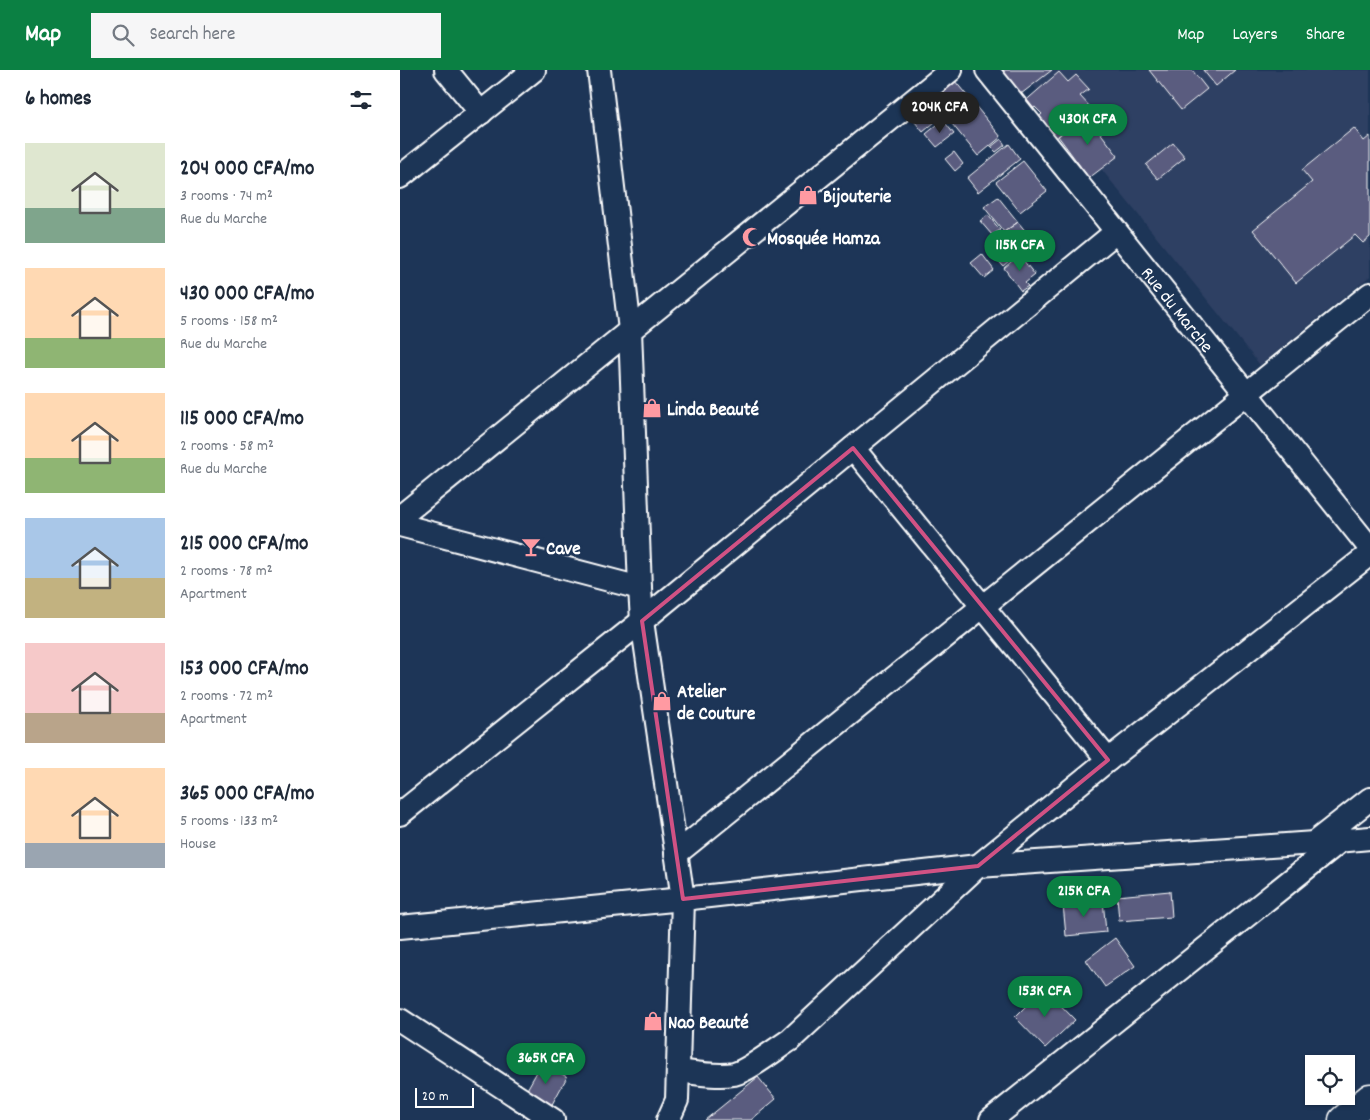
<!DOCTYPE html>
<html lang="en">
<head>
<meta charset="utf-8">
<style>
  body { margin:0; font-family:Dekko,sans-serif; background:#f6f6f7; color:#1f2937; height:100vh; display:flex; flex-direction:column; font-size:19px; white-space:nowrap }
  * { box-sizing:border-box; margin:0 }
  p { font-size:16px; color:#747a83 }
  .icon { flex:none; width:28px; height:28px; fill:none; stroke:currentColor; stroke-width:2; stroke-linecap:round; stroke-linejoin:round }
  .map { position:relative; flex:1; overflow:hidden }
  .drawer { display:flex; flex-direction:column; background:#fff; width:400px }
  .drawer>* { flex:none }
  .fabs { position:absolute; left:905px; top:985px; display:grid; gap:10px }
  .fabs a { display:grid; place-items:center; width:50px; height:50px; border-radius:0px; background:#fff; box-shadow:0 1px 4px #0004; font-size:25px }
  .scale { position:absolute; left:15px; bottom:12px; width:59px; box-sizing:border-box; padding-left:5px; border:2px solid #fff; border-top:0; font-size:14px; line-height:18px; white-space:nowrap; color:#fff; -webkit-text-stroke:4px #1d3557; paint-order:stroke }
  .price { position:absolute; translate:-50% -42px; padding:0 11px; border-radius:18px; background:#0b8043; color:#fff; font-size:16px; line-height:32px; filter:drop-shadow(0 1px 2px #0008) }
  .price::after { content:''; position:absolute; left:50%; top:30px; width:15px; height:11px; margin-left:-8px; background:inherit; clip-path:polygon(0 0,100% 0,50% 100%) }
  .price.selected { background:#222; color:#fff }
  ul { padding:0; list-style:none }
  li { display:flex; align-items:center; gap:15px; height:125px; padding:0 25px }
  li span { display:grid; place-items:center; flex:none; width:140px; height:100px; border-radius:0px; color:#555 }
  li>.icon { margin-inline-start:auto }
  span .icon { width:60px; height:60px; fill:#fffc; stroke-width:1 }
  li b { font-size:21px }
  h2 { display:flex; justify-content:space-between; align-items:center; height:60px; padding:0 25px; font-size:21px }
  header { display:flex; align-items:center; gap:30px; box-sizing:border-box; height:70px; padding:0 25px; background:#0b8043; color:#fff }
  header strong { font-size:24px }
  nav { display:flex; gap:28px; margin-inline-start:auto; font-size:18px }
  .search { width:350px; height:45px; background:#f6f6f7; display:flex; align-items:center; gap:12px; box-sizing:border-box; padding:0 18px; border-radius:0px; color:#747a83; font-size:19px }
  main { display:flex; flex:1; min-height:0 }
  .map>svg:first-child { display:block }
  .built { fill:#2f4063 }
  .building { fill:#5a5b7f; stroke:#fff }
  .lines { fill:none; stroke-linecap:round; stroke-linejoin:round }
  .minor-casing { stroke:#fff; stroke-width:26 }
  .primary-casing { stroke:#fff; stroke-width:31 }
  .minor { stroke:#1d3557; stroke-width:22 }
  .primary { stroke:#1d3557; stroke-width:28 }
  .marked { fill:none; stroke:#d15284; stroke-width:4; stroke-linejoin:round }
  .labels { text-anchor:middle; stroke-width:4.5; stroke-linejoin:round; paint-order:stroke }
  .poi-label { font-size:19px; font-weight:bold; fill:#fff; stroke:#1d3557; text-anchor:start }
  .street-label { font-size:19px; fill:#fff; stroke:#1d3557 }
</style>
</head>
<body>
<header>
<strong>Map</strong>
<div class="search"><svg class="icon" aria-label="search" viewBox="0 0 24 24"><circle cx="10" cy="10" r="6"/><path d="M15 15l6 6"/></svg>Search here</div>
<nav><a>Map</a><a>Layers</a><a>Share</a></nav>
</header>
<main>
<section class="drawer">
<h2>6 homes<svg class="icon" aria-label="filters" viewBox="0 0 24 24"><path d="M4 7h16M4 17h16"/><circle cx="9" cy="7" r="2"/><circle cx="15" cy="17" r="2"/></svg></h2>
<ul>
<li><span style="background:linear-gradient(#dfe7d0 65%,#7fa58c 0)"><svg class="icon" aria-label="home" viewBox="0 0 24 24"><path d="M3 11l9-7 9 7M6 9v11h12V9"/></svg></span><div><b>204 000 CFA/mo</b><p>3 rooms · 74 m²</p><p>Rue du Marche</p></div></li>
<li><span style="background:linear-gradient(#ffd9b3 70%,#8fb573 0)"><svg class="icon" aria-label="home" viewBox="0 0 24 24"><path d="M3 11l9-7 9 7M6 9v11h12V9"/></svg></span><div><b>430 000 CFA/mo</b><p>5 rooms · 158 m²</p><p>Rue du Marche</p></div></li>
<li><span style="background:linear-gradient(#ffd9b3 65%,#8fb573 0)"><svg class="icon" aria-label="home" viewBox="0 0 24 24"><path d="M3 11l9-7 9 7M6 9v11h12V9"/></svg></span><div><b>115 000 CFA/mo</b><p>2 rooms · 58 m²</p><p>Rue du Marche</p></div></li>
<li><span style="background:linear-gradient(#a9c7e8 60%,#c2b280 0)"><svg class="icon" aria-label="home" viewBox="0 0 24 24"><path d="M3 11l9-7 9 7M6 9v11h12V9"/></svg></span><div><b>215 000 CFA/mo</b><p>2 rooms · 78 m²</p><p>Apartment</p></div></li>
<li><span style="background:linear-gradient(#f6c9c9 70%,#b9a48a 0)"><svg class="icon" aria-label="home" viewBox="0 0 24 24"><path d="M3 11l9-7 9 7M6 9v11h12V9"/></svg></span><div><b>153 000 CFA/mo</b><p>2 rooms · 72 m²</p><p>Apartment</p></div></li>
<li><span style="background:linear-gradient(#ffd9b3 75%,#9aa5b1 0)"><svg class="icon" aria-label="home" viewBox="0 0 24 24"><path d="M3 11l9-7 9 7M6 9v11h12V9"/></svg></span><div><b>365 000 CFA/mo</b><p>5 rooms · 133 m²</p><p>House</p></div></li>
</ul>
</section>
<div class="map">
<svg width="970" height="1050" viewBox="0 0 970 1050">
  <rect width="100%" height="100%" fill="#1d3557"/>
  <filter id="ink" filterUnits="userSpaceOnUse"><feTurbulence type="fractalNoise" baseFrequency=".02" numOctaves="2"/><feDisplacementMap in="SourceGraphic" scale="10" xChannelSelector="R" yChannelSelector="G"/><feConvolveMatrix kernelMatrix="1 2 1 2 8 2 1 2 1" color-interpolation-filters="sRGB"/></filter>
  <g filter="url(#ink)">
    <!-- built -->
    <path class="built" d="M621 0H970V206L860 295Z"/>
    <!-- building -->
    <path class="building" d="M602 0H652L621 24Z
      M749 0H792L807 19 781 40Z
      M803 0H835L816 16Z
      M659 2 668 12 676 5 689 19 680 26 691 38 654 70 636 49 642 44 635 37 630 41 623 33Z
      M550 5 601 67 578 86 527 23Z
      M529 32 541 47 523 62 511 47Z
      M686 44 718 86 689 108 658 66Z
      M543 50 554 64 537 77 526 64Z
      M954 58 964 71 970 66V167L963 173 955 165 896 213 853 160 912 112 902 100Z
      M601 69 605 75 596 82 591 77Z
      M773 73 785 87 758 109 746 95Z
      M609 74 620 89 578 122 567 108Z
      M554 82 563 94 555 101 545 89Z
      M623 91 647 121 620 142 596 112Z
      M598 127 618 152 604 162 584 137Z
      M588 145 600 160 592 165 580 151Z
      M618 152 632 169 618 180 604 162Z
      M601 178 610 190 603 196 593 184Z
      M582 184 594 200 584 208 571 193Z
      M619 185 635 205 625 213 628 216 621 221 604 198Z
      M770 821 772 847 719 851 717 826Z
      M703 830 706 862 666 866 663 834Z
      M715 868 735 896 705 917 686 890Z
      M644 918 675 950 645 978 615 947Z
      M142 993 167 1007 150 1038 125 1023Z
      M358 1007 376 1029 351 1050H305Z"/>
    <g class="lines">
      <defs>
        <g id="minor">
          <path d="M46 0 81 43"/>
          <path d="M199 0 230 260 240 518 242 551 283 829 277 1030 268 1050"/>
          <path id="s1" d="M587 0 970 478"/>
          <path d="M0 107 134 0"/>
          <path d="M453 378 708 690"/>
          <path d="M0 447 551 0"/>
          <path d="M0 455 240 518"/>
          <path d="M0 744 242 551 716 162"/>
          <path d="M914 773 970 729"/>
          <path d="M276 784 970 224"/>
          <path d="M0 857 283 829 578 796 914 773 970 768"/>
          <path d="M0 950 153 1050"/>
          <path d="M279 1001C296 1003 316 1007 334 1004 348 1001 377 978 390 970L578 796 708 690 970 484"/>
          <path d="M591 1050 940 771"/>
        </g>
        <path id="primary" d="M943 1050 970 1028"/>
      </defs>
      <!-- minor casing -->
      <use href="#minor" class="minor-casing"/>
      <!-- primary casing -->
      <use href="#primary" class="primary-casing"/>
      <!-- minor -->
      <use href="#minor" class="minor"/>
      <!-- primary -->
      <use href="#primary" class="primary"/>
    </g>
  </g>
  <!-- marked area -->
  <path class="marked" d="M453 378 708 690 578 796 283 829 242 551Z"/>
  <!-- icons -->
  <defs>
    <symbol id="shop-bare" viewBox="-9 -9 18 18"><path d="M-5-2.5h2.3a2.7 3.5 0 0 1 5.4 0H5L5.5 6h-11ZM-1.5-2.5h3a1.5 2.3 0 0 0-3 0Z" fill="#ff9aa2" stroke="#1d3557" stroke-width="2.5" paint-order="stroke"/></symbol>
    <symbol id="mosque-bare" viewBox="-9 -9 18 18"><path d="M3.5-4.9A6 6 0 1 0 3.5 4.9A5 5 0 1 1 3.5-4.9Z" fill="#ff9aa2" stroke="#1d3557" stroke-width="2.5" paint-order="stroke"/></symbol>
    <symbol id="bar-bare" viewBox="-9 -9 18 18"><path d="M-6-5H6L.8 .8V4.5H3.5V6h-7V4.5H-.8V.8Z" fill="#ff9aa2" stroke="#1d3557" stroke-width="2.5" paint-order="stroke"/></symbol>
  </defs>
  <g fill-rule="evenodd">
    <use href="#shop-bare" x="394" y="111" width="28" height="28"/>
    <use href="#mosque-bare" x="338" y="153" width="28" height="28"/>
    <use href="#shop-bare" x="238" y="324" width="28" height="28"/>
    <use href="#bar-bare" x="117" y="463" width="28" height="28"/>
    <use href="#shop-bare" x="248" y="617" width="28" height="28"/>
    <use href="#shop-bare" x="239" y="937" width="28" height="28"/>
  </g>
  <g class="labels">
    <!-- poi labels -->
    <g class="poi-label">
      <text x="423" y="132">Bijouterie</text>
      <text x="367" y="174">Mosquée Hamza</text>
      <text x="267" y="345">Linda Beauté</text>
      <text x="146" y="484">Cave</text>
      <text x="277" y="627">Atelier<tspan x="277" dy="22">de Couture</tspan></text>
      <text x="268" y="958">Nao Beauté</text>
    </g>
    <!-- street labels -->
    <g class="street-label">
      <text dy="7" stroke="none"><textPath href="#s1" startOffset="306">Rue du Marche</textPath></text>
    </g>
  </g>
</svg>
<div class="fabs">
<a><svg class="icon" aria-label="locate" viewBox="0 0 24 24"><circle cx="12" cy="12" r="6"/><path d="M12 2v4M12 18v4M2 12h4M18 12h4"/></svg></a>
</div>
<div class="scale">20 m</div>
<b class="price selected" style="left:540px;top:64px">204K CFA</b>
<b class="price" style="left:688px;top:76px">430K CFA</b>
<b class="price" style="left:620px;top:202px">115K CFA</b>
<b class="price" style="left:684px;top:848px">215K CFA</b>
<b class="price" style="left:645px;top:948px">153K CFA</b>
<b class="price" style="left:146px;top:1015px">365K CFA</b>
</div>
</main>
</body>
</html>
